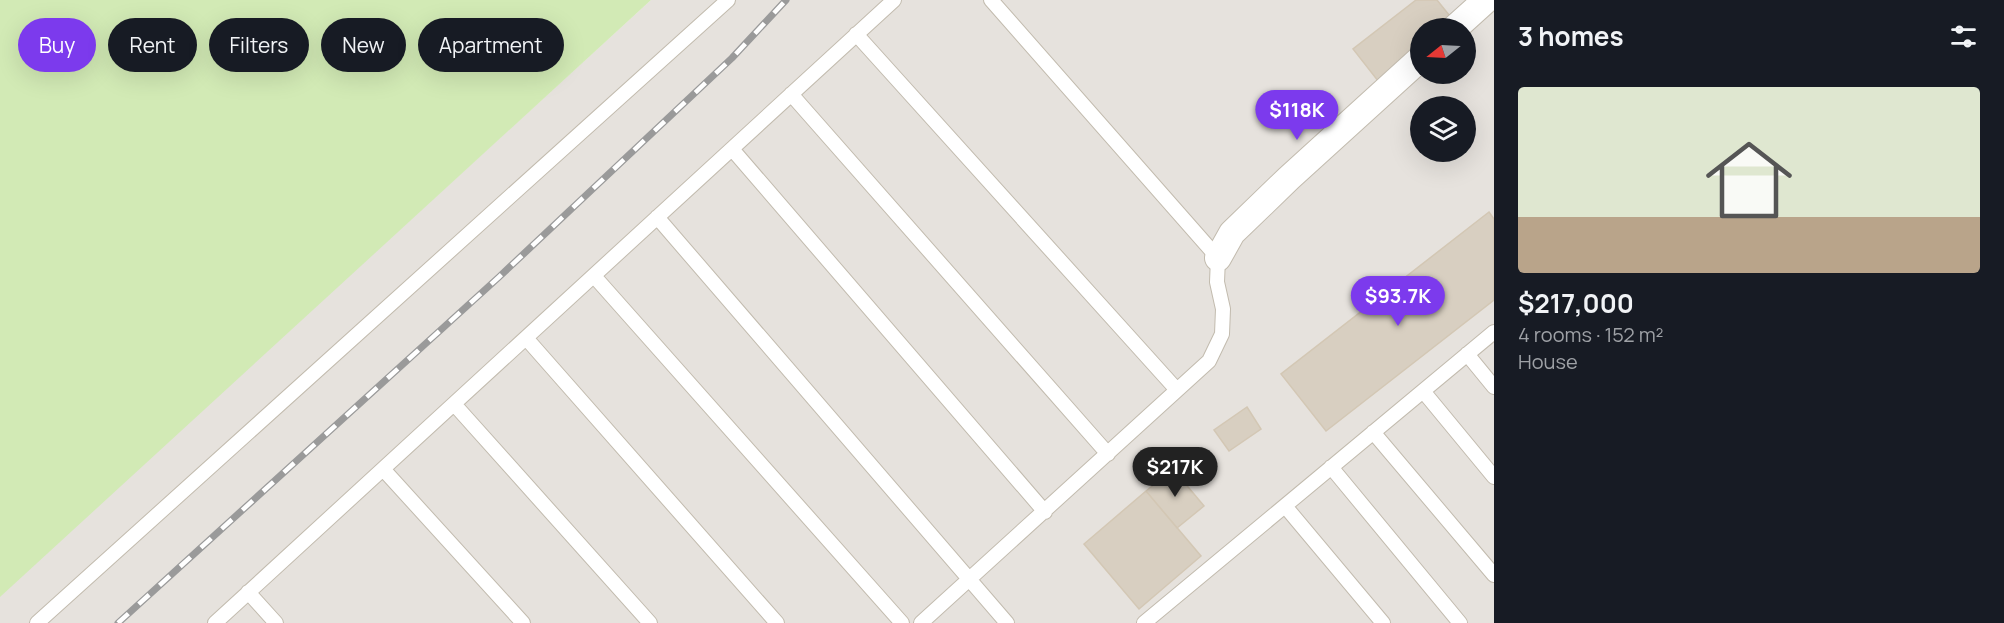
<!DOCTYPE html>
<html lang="en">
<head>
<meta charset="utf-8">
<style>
  body { margin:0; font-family:Manrope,sans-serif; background:#242831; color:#f1f3f6; height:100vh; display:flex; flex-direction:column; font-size:22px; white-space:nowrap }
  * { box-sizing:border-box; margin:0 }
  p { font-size:20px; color:#9ea1a6 }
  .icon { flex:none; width:33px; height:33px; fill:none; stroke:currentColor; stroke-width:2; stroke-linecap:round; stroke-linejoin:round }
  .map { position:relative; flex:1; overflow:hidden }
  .sheet { display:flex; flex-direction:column; background:#171b24; width:510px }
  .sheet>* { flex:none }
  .banner { position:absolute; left:18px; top:18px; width:570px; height:54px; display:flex; gap:12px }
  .needle { width:39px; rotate:252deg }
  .buttons { position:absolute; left:1410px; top:18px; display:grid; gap:12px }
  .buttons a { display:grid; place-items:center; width:66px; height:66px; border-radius:50%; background:#171b24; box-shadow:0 6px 24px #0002; font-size:30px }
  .price { position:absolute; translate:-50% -51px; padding:0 14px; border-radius:21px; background:#7c3aed; color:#fff; font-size:20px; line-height:39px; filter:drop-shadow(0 2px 3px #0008) }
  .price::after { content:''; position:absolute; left:50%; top:36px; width:18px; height:14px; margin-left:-9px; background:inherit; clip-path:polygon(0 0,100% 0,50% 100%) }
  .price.current { background:#222; color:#fff }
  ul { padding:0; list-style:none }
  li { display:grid; align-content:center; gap:12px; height:318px; padding:0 24px }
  li span { display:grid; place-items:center; height:186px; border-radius:6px; color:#555 }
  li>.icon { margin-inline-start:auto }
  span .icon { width:108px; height:108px; fill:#fffc; stroke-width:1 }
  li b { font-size:26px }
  h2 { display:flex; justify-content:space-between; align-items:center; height:72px; padding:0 24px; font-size:26px }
  .chip { padding:0 21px; border-radius:27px; background:#171b24; box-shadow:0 6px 24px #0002; font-size:21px; line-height:54px }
  .chip.current { background:#7c3aed; color:#fff }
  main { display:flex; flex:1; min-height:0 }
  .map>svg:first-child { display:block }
  .industrial { fill:#e6e2dd; fill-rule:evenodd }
  .green { fill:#d2eab5 }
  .building { fill:#d8cfc1; stroke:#d3c7b4; stroke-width:1.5 }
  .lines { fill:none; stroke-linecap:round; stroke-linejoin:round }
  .lane-casing { stroke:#c2bbae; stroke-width:16 }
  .street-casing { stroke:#c2bbae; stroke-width:28 }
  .lane { stroke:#fff; stroke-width:14 }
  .street { stroke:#fff; stroke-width:26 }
  .rail-casing { stroke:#9a9a9a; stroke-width:7 }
  .rail { stroke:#fff; stroke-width:4.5; stroke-dasharray:14; stroke-linecap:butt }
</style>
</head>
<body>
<main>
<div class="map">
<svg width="1494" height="623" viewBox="0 0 1494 623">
  <rect width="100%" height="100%" fill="#f6f3ec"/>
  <!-- industrial -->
  <path class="industrial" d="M651 0H1494V623H0V595ZM1420 28H1466V74H1420ZM1420 106H1466V152H1420Z"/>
  <!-- green -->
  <path class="green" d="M0 0H651L0 597Z"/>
  <!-- building -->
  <path class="building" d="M1416 0H1437L1458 26 1455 28H1420V55L1382 86 1353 49Z
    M1489 212 1494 219V300L1326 431 1281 374Z
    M1247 407 1261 429 1229 451 1214 430Z
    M1173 469 1204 506 1177 528 1146 491Z
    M1146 491 1201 556 1139 609 1084 544Z"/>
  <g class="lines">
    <defs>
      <path id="lane" d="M856 34 1177 390
        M791 94 1108 454
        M732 149 1045 512
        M657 217 1007 623
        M594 276 902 623
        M526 338 777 623
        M1467 354 1494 387
        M1423 391 1494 477
        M454 404 650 623
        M1373 432 1494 575
        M1331 467 1460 623
        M383 469 523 623
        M1285 506 1383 623
        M248 592 276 623
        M37 623 728 0
        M215 623 894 0
        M921 623 1209 361 1222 334 1223 309 1217 282 1218 258 991 0
        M1144 623 1494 332"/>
      <path id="street" d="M1455 28 1486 0
        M1218 258 1232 233 1289 178 1420 59"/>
    </defs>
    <!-- lane casing -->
    <use href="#lane" class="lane-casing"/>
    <!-- street casing -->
    <use href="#street" class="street-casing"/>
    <!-- lane -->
    <use href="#lane" class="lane"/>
    <!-- street -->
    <use href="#street" class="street"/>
    <defs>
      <path id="rail" d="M118 623 499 277 732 58 786 0"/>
    </defs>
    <!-- rail casing -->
    <use href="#rail" class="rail-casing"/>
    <!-- rail -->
    <use href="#rail" class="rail"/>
  </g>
</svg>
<div class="buttons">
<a><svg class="needle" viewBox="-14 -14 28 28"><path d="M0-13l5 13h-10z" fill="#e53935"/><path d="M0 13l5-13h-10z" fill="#9ea1a6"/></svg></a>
<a><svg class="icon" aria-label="layers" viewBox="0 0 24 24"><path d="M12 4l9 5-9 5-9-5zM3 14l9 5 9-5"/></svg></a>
</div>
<b class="price" style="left:1297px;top:141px">$118K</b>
<b class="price" style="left:1398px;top:327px">$93.7K</b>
<b class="price current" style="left:1175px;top:498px">$217K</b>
<div class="banner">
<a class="chip current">Buy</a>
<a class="chip">Rent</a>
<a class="chip">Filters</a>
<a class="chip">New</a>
<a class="chip">Apartment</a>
</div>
</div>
<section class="sheet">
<h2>3 homes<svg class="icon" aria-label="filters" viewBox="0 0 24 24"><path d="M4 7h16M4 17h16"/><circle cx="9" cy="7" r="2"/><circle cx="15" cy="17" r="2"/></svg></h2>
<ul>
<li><span style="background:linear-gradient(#dfe7d0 70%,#b9a48a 0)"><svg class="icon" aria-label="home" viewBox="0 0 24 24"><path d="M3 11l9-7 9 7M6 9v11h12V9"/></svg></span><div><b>$217,000</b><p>4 rooms · 152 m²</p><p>House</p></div></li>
</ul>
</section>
</main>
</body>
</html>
